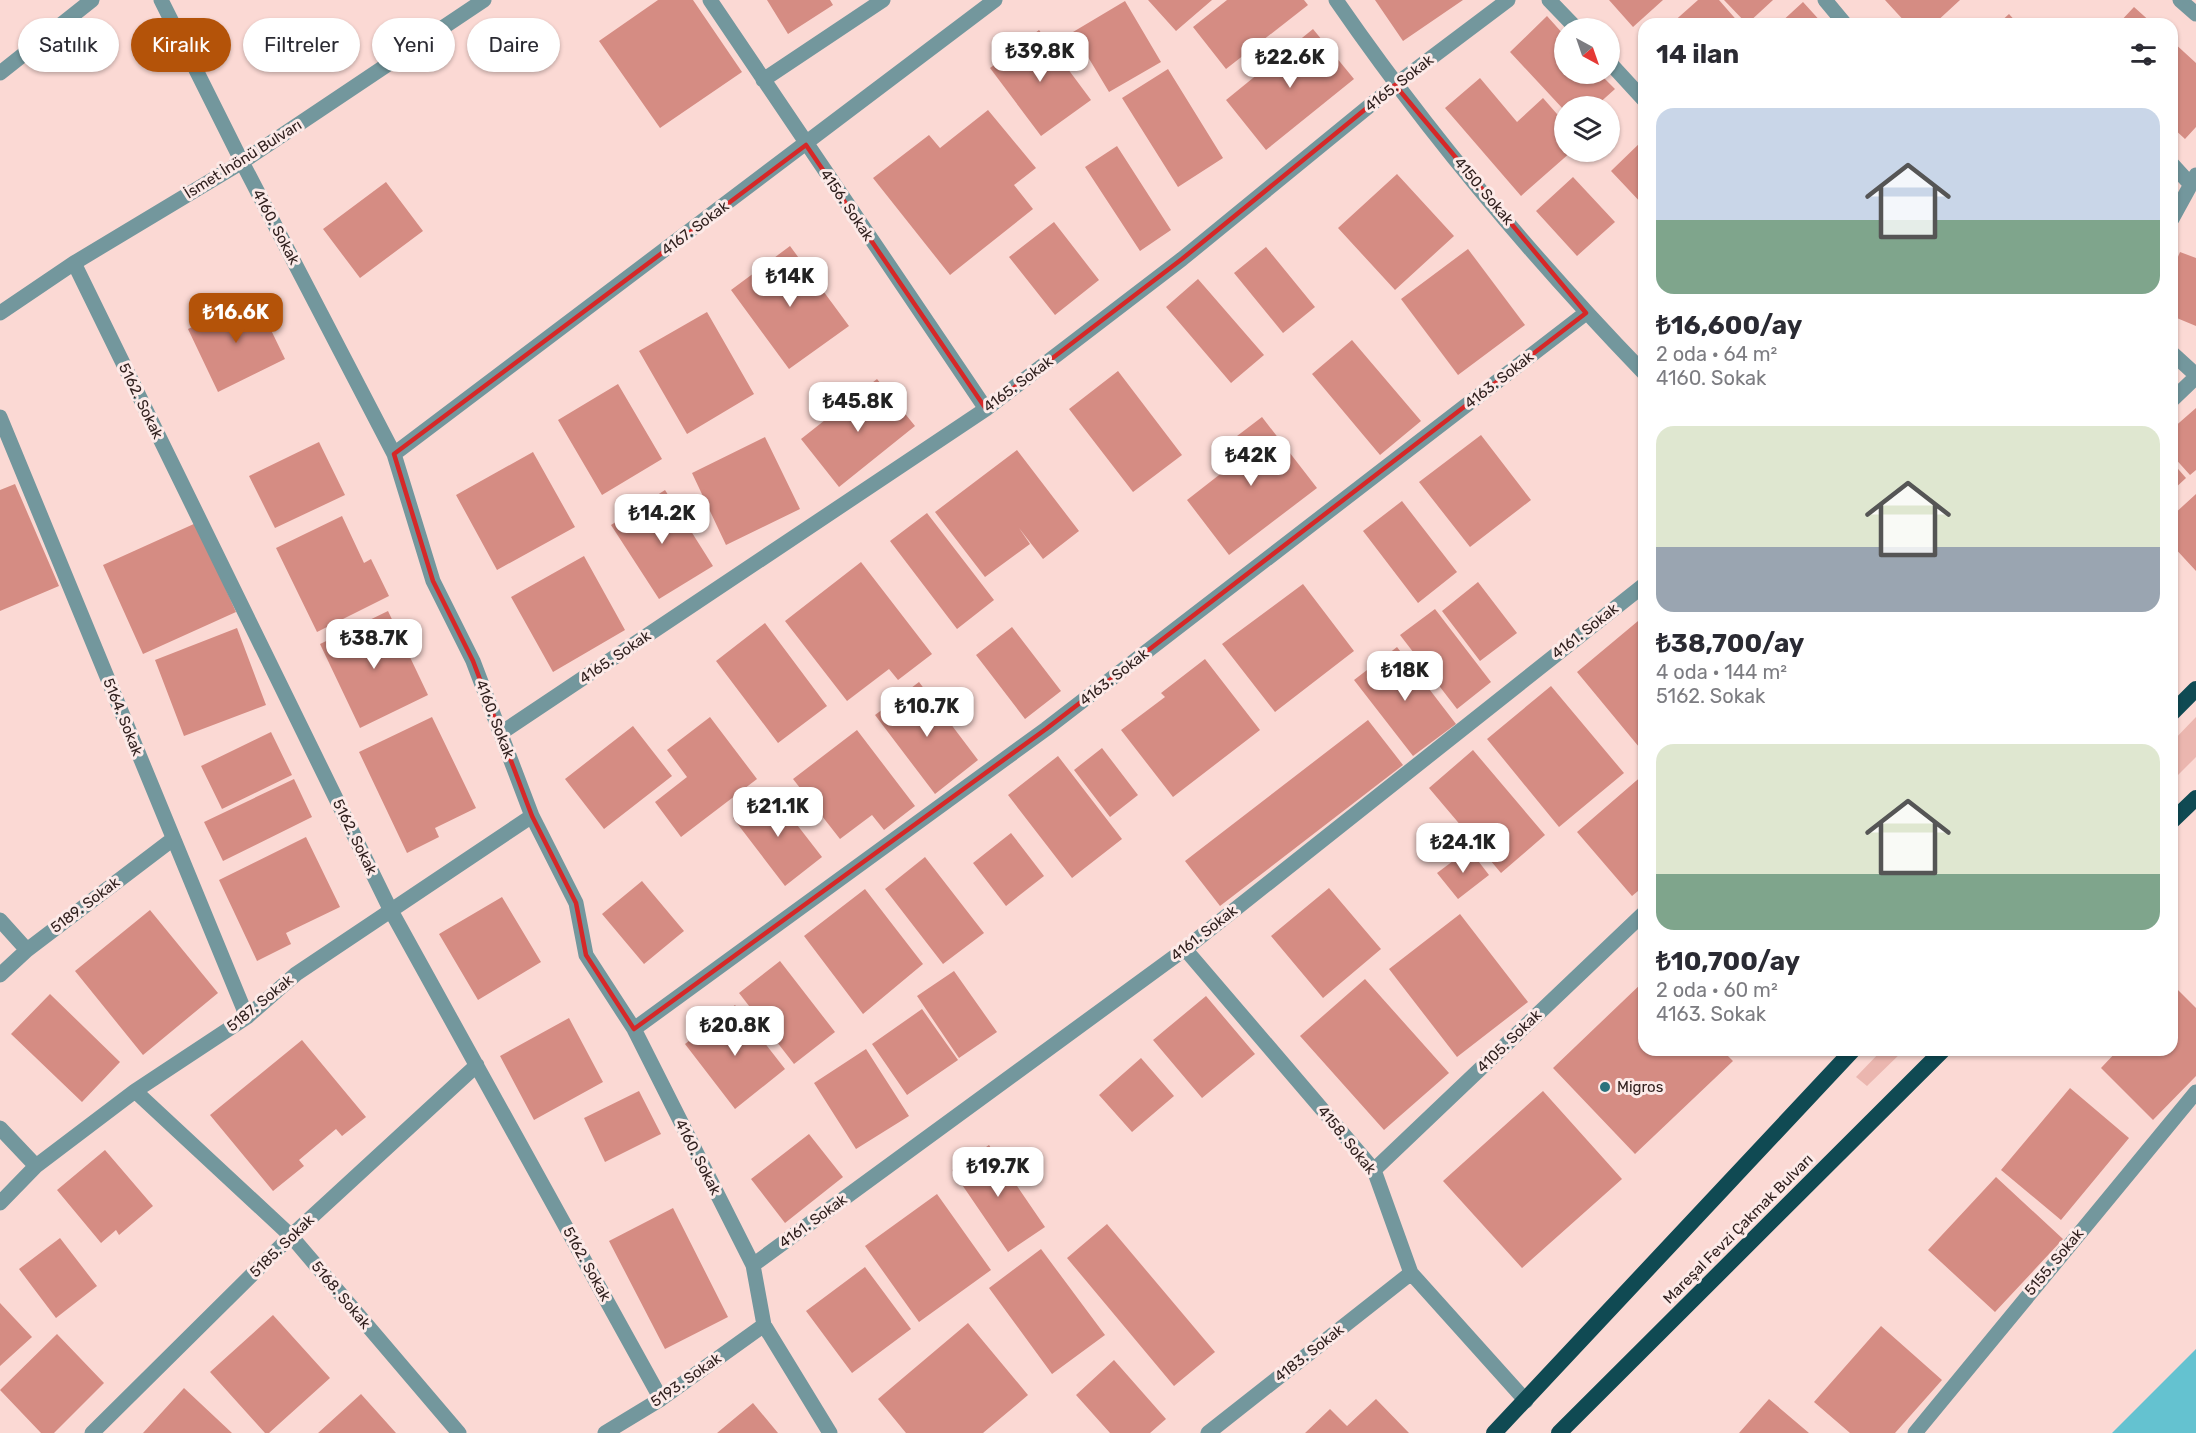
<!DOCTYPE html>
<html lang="tr">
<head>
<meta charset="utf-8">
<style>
  body { margin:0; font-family:Rubik,sans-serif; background:#f7f7f7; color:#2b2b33; height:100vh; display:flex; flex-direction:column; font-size:22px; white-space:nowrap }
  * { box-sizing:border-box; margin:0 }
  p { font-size:20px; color:#7c7c81 }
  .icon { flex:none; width:33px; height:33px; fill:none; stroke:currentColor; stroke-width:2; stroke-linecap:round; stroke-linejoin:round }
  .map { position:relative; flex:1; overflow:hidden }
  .sheet { position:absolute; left:1638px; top:18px; width:540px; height:1038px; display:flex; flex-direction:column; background:#fff; border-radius:18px; box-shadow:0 2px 4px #0004 }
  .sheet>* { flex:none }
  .hud { position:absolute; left:18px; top:18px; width:570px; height:54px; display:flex; gap:12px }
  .needle { width:39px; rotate:140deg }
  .tools { position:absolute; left:1554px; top:18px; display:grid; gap:12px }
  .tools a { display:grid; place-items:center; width:66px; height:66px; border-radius:50%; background:#fff; box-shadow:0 2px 4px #0004; font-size:30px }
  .price { position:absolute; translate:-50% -51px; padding:0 14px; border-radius:12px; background:#fff; color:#222; font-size:20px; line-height:39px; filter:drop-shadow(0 2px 3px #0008) }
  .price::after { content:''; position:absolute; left:50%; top:36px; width:18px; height:14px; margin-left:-9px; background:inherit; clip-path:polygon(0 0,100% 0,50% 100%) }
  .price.on { background:#b45309; color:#fff }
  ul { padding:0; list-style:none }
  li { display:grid; align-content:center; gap:12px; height:318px; padding:0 18px }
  li span { display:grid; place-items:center; height:186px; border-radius:18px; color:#555 }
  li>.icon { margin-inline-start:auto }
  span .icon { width:108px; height:108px; fill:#fffc; stroke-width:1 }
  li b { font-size:26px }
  h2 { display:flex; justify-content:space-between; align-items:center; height:72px; padding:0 18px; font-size:26px }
  .tag { padding:0 21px; border-radius:27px; background:#fff; box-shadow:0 2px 4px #0004; font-size:21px; line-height:54px }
  .tag.on { background:#b45309; color:#fff }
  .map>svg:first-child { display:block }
  .green { fill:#ebb6af }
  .water { fill:#64c2d0 }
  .building { fill:#d58c83 }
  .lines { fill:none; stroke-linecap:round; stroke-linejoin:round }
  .minor { stroke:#73979d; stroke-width:15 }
  .tertiary { stroke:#73979d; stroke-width:15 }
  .trunk { stroke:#104a53; stroke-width:16 }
  .marked { fill:none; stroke:#d62828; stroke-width:4.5; stroke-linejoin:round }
  .poi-dot { fill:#29727c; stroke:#fceae8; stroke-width:2 }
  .labels { text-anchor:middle; stroke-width:6; stroke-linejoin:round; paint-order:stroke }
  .street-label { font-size:15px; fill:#31211f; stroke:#fceae8 }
  .poi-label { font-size:15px; fill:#31211f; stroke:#fceae8; text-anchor:start }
</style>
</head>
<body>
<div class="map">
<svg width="2196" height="1433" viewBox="0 0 2196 1433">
  <rect width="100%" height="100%" fill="#fbd9d4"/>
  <!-- green -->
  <path class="green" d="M2196 717V757L2172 781V742Z
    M1882 1050H1904L1867 1086 1856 1077Z"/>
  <!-- water -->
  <path class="water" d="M2196 1349V1433H2112Z"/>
  <!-- building -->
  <path class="building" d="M658 0H693L742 72 660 128 599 41Z
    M767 0H830L833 5 788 34Z
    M1148 0H1212L1176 31Z
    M1227 0H1304L1308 5 1226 69 1193 27Z
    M1375 0H1463L1403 41Z
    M1609 0H1663L1633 27Z
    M1698 0H1719L1740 24H1671Z
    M1724 0H1773L1747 24Z
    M1885 0H1960L1934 24H1907Z
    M1125 1 1161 62 1109 92 1073 32Z
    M1803 2 1823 24H1779Z
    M2134 7 2153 24H2118Z
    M2009 14 2018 24H1998Z
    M1547 16 1564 35V74H1600L1615 89 1596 106H1564V110L1510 52Z
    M1313 29 1354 79 1266 150 1226 100Z
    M1039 30 1091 100 1041 136 990 68Z
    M2172 41 2196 63V127L2185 139 2172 127Z
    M1168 69 1223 158 1178 187 1122 98Z
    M1480 78 1517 122 1543 98 1564 122V152H1571L1521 196 1445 108Z
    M988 110 1036 168 1014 185 1033 209 950 275 873 178 929 135 940 148Z
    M1644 139V206L1611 171Z
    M1117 146 1171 230 1140 251 1085 167Z
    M1397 174 1454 236 1395 290 1338 228Z
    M1573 177 1615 222 1577 256 1536 211Z
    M386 182 423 231 360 278 323 229Z
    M1054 222 1099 280 1055 315 1009 257Z
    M790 246 849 326 789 369 731 290Z
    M1266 247 1315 307 1283 333 1234 273Z
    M1468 249 1525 325 1458 375 1401 299Z
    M2180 252 2196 258V326L2172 316V271Z
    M1198 279 1264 355 1231 383 1166 307Z
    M255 297 285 359 218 392 188 329Z
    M707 312 754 394 687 434 639 351Z
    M1352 340 1421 421 1380 455 1312 374Z
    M1118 371 1182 455 1133 492 1069 409Z
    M877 379 915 426 839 487 801 439Z
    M618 384 662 459 602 495 558 420Z
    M2196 408V470L2190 475 2172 455V429Z
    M1262 417 1317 488 1229 555 1187 500 1228 468 1216 452Z
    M1481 435 1531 500 1470 547 1419 482Z
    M765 437 800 509 726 545 692 473Z
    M319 442 345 495 275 528 249 476Z
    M1017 450 1079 531 1043 559 1019 528 1030 544 985 577 935 512Z
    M533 452 575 527 497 570 456 495Z
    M2172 462 2186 478 2172 491Z
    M15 484 59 586 0 611V490Z
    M665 490 713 566 659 599 611 525Z
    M2196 494V571L2172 545V516Z
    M1402 501 1457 572 1418 603 1363 531Z
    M927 513 994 600 957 629 890 541Z
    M342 516 364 563 371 559 389 596 317 632 276 548Z
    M196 523 236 612 143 654 103 565Z
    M584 556 625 630 553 672 511 597Z
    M861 562 932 654 898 680 889 669 847 701 785 621Z
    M1478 582 1517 633 1480 661 1442 611Z
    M1303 584 1354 651 1275 712 1222 644Z
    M1435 609 1491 682 1457 709 1400 635Z
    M388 611 428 695 360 728 320 644Z
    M1644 616V753L1577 672Z
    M765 623 827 706 778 743 716 661Z
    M1012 627 1061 691 1025 719 976 655Z
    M237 628 266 705 184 736 155 660Z
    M1397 647 1456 724 1413 756 1354 680Z
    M1205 659 1260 730 1173 797 1121 730 1165 697 1161 693Z
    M919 682 978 760 935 794 875 715Z
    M1551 686 1624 773 1559 827 1487 739Z
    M432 717 476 808 435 828 439 837 407 853 359 752Z
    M710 717 757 779 681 837 655 802 687 777 667 750Z
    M1368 720 1403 765 1220 906 1185 861Z
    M633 726 672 776 604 829 565 779Z
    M857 730 915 806 884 830 872 815 840 839 793 779Z
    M271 732 292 775 222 809 201 766Z
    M1102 748 1138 795 1110 817 1074 770Z
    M1473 750 1545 835 1501 873 1429 788Z
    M1058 756 1122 839 1072 878 1008 795Z
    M1644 774V886L1632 896 1577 832Z
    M294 779 312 817 223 861 204 822Z
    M770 790 822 857 785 886 733 818Z
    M1011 833 1044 876 1006 906 973 863Z
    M306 837 340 907 286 933 291 944 257 961 219 880Z
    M1469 849 1489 875 1458 899 1437 873Z
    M925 857 984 933 943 964 885 889Z
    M642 881 684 931 644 964 602 914Z
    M1329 888 1381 949 1323 998 1271 936Z
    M865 889 923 964 863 1014 804 936Z
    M502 897 541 962 478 1000 439 934Z
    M150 910 218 993 143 1055 75 971Z
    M1460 914 1528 1002 1457 1057 1389 969Z
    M780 961 835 1032 794 1064 739 993Z
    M954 971 997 1032 959 1058 917 996Z
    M1365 979 1449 1073 1384 1130 1300 1036Z
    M1644 981V1050H1722L1733 1061 1635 1154 1553 1068Z
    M2178 990 2196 1008V1076L2153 1120 2101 1068 2118 1050H2172V996Z
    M50 994 120 1062 82 1102 11 1034Z
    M1206 996 1255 1054 1202 1098 1153 1040Z
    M735 1005 785 1069 735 1109 685 1044Z
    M922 1009 958 1060 907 1095 872 1044Z
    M569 1018 603 1082 534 1120 500 1056Z
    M302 1040 366 1117 342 1136 336 1129 299 1160 304 1166 273 1191 210 1115Z
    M866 1049 909 1116 856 1149 814 1083Z
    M1141 1058 1174 1096 1132 1132 1099 1095Z
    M2070 1088 2129 1138 2061 1220 2001 1170Z
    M639 1091 661 1134 605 1162 584 1118Z
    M1543 1091 1622 1179 1522 1268 1443 1181Z
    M809 1134 843 1177 785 1223 751 1179Z
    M989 1145 1045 1227 1008 1252 952 1170Z
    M105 1150 153 1206 119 1235 116 1230 101 1243 57 1190Z
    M1996 1177 2063 1239 1995 1312 1928 1250Z
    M937 1194 991 1270 919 1322 865 1246Z
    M673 1208 728 1317 665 1349 609 1241Z
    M1107 1224 1215 1352 1174 1386 1067 1258Z
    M60 1238 97 1286 56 1318 19 1269Z
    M1041 1249 1105 1335 1052 1374 989 1288Z
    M865 1267 911 1329 852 1373 806 1311Z
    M0 1303 32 1337 0 1366Z
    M273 1315 330 1378 269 1433H265L210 1372Z
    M968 1323 1028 1395 983 1433H906L878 1399Z
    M1881 1326 1942 1380 1895 1433H1850L1814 1402Z
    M57 1334 104 1383 54 1433H41L0 1390Z
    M1114 1360 1166 1419 1150 1433H1110L1076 1395Z
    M184 1388 232 1433H143Z
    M361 1394 396 1433H318Z
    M1376 1399 1409 1433H1305L1330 1409 1347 1426Z
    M1769 1399 1809 1433H1739Z
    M753 1403 778 1433H717Z"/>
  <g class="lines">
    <!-- minor -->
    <path class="minor" d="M161 0 242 162 394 454 433 581 473 661 532 816 576 903 586 955 634 1029 753 1265 764 1325 830 1433
      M710 0 986 409
      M1336 0C1427 132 1533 258 1644 373
      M1549 0 1576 28
      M1825 0 1845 24
      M2180 0 2196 14
      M1610 63 1644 100
      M0 73 92 0
      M763 80 883 0
      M2172 164 2191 185
      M2172 219 2196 175
      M74 263 390 909 661 1399
      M0 313 74 263 242 162 484 0
      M2172 353 2196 375
      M2172 400 2196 377
      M0 417 247 1017
      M394 454 995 0
      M501 733 986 409 1182 259 1395 85 1508 0
      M0 920 27 950
      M1185 949 1374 1170 1411 1273 1526 1401
      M0 975 27 950 173 839
      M634 1029 1046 729 1586 313
      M135 1091 291 1236 459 1433
      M0 1128 36 1166
      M1374 1170 1644 913
      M0 1203 36 1166 135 1091 247 1017 296 974 532 816
      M753 1265 1185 949 1644 585
      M92 1433 291 1236 477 1065
      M605 1433 661 1399 764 1325
      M1208 1433 1411 1273"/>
    <!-- tertiary -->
    <path class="tertiary" d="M1915 1433 2196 1092"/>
    <!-- trunk -->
    <path class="trunk" d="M2172 713 2196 689
      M2172 821 2196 798
      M1494 1433 1853 1050
      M1559 1433 1943 1050"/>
  </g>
  <!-- marked area -->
  <path class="marked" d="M1395 85 1586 313 1046 729 634 1029 586 955 576 903 532 816 473 661 433 581 394 454 806 145 986 409 1182 259Z"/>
  <!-- markers -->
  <circle class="poi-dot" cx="1605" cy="1087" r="6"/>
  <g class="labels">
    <!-- street labels -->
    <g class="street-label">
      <text transform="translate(1399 83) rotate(-38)" y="5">4165. Sokak</text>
      <text transform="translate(243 159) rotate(-32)" y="5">İsmet İnönü Bulvarı</text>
      <text transform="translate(1484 191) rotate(50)" y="5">4150. Sokak</text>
      <text transform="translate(847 205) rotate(56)" y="5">4156. Sokak</text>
      <text transform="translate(276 227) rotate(62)" y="5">4160. Sokak</text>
      <text transform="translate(695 228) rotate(-37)" y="5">4167. Sokak</text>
      <text transform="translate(1499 380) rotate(-38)" y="5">4163. Sokak</text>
      <text transform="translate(1018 384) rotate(-37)" y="5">4165. Sokak</text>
      <text transform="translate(141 401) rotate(64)" y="5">5162. Sokak</text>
      <text transform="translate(1585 631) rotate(-38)" y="5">4161. Sokak</text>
      <text transform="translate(615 657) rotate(-34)" y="5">4165. Sokak</text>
      <text transform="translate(1114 677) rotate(-38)" y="5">4163. Sokak</text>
      <text transform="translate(123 717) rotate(68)" y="5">5164. Sokak</text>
      <text transform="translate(495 719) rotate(69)" y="5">4160. Sokak</text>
      <text transform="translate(355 837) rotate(64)" y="5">5162. Sokak</text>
      <text transform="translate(85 905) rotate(-37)" y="5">5189. Sokak</text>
      <text transform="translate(1204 933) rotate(-38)" y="5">4161. Sokak</text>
      <text transform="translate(260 1003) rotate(-39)" y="5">5187. Sokak</text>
      <text transform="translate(1509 1041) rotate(-44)" y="5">4105. Sokak</text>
      <text transform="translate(1347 1140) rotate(51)" y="5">4158. Sokak</text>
      <text transform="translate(698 1157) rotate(63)" y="5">4160. Sokak</text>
      <text transform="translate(813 1221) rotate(-36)" y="5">4161. Sokak</text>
      <text transform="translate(1738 1229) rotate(-45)" y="5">Mareşal Fevzi Çakmak Bulvarı</text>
      <text transform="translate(282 1246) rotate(-44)" y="5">5185. Sokak</text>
      <text transform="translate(2054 1262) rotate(-50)" y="5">5155. Sokak</text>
      <text transform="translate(587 1264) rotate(61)" y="5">5162. Sokak</text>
      <text transform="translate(341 1295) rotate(50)" y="5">5168. Sokak</text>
      <text transform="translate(1309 1353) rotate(-38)" y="5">4183. Sokak</text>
      <text transform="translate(686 1380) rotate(-35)" y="5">5193. Sokak</text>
    </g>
    <!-- poi labels -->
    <g class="poi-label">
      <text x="1617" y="1092">Migros</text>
    </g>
  </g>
</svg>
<div class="tools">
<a><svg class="needle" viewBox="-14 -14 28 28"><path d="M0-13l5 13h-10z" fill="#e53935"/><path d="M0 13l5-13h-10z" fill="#7c7c81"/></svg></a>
<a><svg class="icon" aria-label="layers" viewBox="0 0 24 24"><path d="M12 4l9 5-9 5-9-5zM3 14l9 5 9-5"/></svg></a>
</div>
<b class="price" style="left:1040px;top:83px">₺39.8K</b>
<b class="price" style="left:1290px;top:89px">₺22.6K</b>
<b class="price" style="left:790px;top:308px">₺14K</b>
<b class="price on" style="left:236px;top:344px">₺16.6K</b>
<b class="price" style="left:858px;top:433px">₺45.8K</b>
<b class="price" style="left:1251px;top:487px">₺42K</b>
<b class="price" style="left:662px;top:545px">₺14.2K</b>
<b class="price" style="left:374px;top:670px">₺38.7K</b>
<b class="price" style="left:1405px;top:702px">₺18K</b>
<b class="price" style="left:927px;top:738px">₺10.7K</b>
<b class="price" style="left:778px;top:838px">₺21.1K</b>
<b class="price" style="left:1463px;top:874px">₺24.1K</b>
<b class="price" style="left:735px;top:1057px">₺20.8K</b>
<b class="price" style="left:998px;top:1198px">₺19.7K</b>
<div class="hud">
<a class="tag">Satılık</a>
<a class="tag on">Kiralık</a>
<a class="tag">Filtreler</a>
<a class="tag">Yeni</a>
<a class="tag">Daire</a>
</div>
<section class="sheet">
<h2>14 ilan<svg class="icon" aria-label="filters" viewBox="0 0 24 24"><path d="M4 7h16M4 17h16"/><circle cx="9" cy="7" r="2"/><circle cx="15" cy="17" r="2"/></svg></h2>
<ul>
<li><span style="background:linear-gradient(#c9d6e8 60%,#7fa58c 0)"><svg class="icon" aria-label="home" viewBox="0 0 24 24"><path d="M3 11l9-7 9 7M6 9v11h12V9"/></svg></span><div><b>₺16,600/ay</b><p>2 oda · 64 m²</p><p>4160. Sokak</p></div></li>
<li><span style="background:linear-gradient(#dfe7d0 65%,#9aa5b1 0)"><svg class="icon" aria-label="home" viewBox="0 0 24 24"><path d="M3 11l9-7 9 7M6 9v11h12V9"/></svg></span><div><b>₺38,700/ay</b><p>4 oda · 144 m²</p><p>5162. Sokak</p></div></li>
<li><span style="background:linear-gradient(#dfe7d0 70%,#7fa58c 0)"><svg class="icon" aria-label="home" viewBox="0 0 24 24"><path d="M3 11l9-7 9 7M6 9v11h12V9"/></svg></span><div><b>₺10,700/ay</b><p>2 oda · 60 m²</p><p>4163. Sokak</p></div></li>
</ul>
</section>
</div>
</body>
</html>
